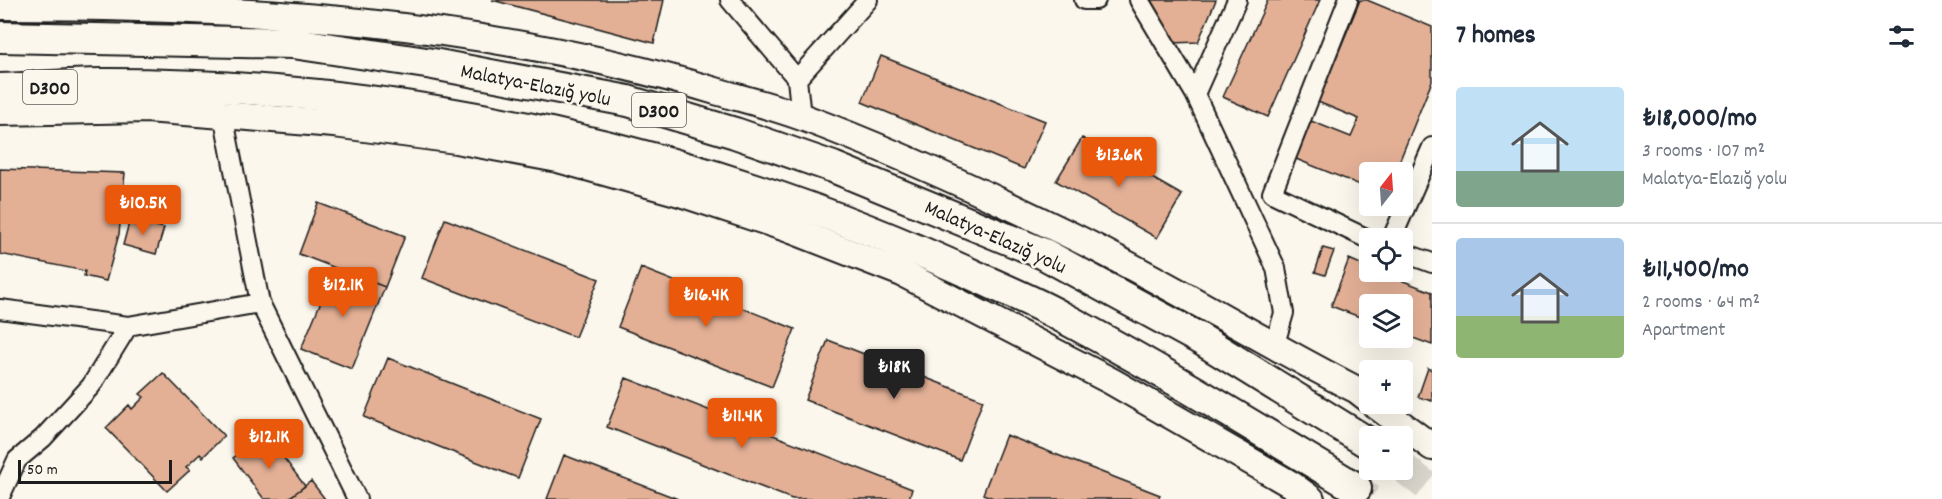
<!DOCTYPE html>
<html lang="en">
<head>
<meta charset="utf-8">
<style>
  body { margin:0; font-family:Dekko,sans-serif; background:#f6f6f7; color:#1f2937; height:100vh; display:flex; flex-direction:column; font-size:22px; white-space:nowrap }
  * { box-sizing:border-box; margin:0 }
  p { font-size:20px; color:#747a83 }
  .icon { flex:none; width:33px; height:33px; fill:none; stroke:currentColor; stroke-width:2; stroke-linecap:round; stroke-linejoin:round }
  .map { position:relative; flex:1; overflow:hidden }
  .sheet { display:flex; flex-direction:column; background:#fff; width:510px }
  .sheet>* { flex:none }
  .needle { width:39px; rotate:17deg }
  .buttons { position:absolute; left:1359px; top:162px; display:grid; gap:12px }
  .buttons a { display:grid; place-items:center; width:54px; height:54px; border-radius:6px; background:#fff; box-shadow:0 6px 24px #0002; font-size:30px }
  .scale { position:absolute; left:18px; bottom:15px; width:154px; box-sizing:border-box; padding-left:6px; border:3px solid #1c1c1c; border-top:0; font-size:16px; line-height:21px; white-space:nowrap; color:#1c1c1c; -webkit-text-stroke:4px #fbf7ec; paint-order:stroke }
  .price { position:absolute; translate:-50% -51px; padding:0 14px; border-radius:6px; background:#ea580c; color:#fff; font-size:20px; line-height:39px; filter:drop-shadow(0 2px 3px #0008) }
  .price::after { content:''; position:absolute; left:50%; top:36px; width:18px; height:14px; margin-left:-9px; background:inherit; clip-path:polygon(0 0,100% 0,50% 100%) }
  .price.current { background:#222; color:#fff }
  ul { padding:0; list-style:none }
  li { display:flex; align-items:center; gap:18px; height:150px; padding:0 24px }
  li+li { border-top:2px solid #e0e1e3 }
  li span { display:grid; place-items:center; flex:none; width:168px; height:120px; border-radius:6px; color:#555 }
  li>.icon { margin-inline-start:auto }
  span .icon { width:72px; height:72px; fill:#fffc; stroke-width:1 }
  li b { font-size:26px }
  h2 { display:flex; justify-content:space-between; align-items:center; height:72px; padding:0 24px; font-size:26px }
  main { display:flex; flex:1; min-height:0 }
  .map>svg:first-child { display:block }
  .building { fill:#e3b096; stroke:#1c1c1c; stroke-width:1.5 }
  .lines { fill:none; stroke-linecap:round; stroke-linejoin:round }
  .trunk-tunnel { stroke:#dad6cd; stroke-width:30; stroke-dasharray:30 15; stroke-linecap:butt }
  .minor-casing { stroke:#1c1c1c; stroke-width:22 }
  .secondary-casing { stroke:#1c1c1c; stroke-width:30 }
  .trunk-casing { stroke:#1c1c1c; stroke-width:34 }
  .minor { stroke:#fbf7ec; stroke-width:18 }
  .secondary { stroke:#fbf7ec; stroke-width:26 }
  .trunk { stroke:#fbf7ec; stroke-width:30 }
  .labels { text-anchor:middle; stroke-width:5; stroke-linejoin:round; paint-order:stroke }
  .shield { fill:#fbf7ec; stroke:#5f5e5a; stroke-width:1.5 }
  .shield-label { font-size:20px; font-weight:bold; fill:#1c1c1c }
  .street-label { font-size:21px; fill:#1c1c1c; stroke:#fbf7ec }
</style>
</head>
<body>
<main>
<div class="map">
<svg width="1432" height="499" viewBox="0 0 1432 499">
  <rect width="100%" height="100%" fill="#fbf7ec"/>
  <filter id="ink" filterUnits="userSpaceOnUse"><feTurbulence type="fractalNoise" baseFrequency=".0167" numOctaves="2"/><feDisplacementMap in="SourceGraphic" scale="12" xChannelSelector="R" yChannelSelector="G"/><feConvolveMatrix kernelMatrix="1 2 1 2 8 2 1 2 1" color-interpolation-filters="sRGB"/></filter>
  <g filter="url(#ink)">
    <!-- building -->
    <path class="building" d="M492 0H664L654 43Z
      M1149 0H1216L1198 42 1172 43Z
      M1268 0H1320L1268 117 1223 97Z
      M1360 0H1367L1432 27V81L1395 172H1370V189L1296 159 1311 121 1351 137 1359 119 1318 102Z
      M881 56 1045 121 1024 169 862 102Z
      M1082 138 1182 195 1157 238 1056 181Z
      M0 169 125 173 119 234 106 281 84 276 85 271 0 254Z
      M318 203 405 236 385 287 299 254Z
      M130 219 164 228 156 254 123 245Z
      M445 219 599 279 575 337 422 278Z
      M1323 248 1334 251 1325 275 1315 272Z
      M1349 259 1370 268V272H1380L1432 292V345L1402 334V304H1370V321L1331 306Z
      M335 268 385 287 352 369 301 349Z
      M641 268 795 329 772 387 618 327Z
      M828 340 983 400 960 460 805 400Z
      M388 358 541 419 518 478 364 417Z
      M1428 368 1432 370V401L1418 397Z
      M163 373 224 436 203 457 200 454 186 467 190 470 167 491 106 428 129 405 132 409 144 397 140 394Z
      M626 378 912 489 909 499H792L607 427Z
      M266 434 305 486 287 499H264L233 458Z
      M1006 435 1160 495 1158 499H996L983 494Z
      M564 455 678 499H547Z
      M311 481 325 499H288Z"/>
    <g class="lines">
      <!-- trunk-tunnel -->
      <path class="trunk-tunnel" d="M1402 467 1432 490
        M1356 488 1370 499"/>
      <defs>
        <path id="minor" d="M730 0 797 79 801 117
          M1084 0H1096
          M1139 0 1195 94 1276 268 1284 313 1274 347
          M1348 0 1272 193 1370 240
          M797 79 868 0
          M1195 94 1237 0
          M223 114 260 303 357 499
          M1392 238 1432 147
          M1402 252 1432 263
          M0 309 128 326 260 303
          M0 497 17 460 43 438 91 386 128 326"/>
        <path id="secondary" d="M0 6C243 6 486 21 719 92 747 100 775 107 802 117 891 150 980 191 1066 233 1165 281 1259 340 1357 390L1370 400
          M0 112 147 109 334 124 456 140 558 159 680 193 789 229 902 273 1111 381 1292 485 1311 499
          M1374 404 1432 447"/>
        <path id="trunk" d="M0 37 293 43 433 64 628 101 735 133 833 167 1044 254 1202 340 1370 444
          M0 89C34 88 67 84 101 84 403 83 711 152 984 280 1010 292 1037 303 1062 317 1162 370 1259 430 1356 488"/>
      </defs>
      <!-- minor casing -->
      <use href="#minor" class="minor-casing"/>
      <!-- secondary casing -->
      <use href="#secondary" class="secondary-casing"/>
      <!-- trunk casing -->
      <use href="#trunk" class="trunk-casing"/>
      <!-- minor -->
      <use href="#minor" class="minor"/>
      <!-- secondary -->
      <use href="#secondary" class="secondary"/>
      <!-- trunk -->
      <use href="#trunk" class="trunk"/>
    </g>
  </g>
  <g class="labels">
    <!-- shield labels -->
    <g class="shield">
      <rect x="23" y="70" width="54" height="34" rx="4.5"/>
      <rect x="632" y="93" width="54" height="34" rx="4.5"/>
    </g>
    <g class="shield-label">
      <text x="50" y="94">D300</text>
      <text x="659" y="117">D300</text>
    </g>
    <!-- street labels -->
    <g class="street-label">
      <text transform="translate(536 84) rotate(11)" y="7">Malatya-Elazığ yolu</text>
      <text transform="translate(996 236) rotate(24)" y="7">Malatya-Elazığ yolu</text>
    </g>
  </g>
</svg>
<div class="buttons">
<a><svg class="needle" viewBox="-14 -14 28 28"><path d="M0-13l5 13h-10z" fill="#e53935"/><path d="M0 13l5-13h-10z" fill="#747a83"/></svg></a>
<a><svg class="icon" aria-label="locate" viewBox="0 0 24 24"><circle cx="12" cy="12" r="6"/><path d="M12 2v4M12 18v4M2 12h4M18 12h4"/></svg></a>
<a><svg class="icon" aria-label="layers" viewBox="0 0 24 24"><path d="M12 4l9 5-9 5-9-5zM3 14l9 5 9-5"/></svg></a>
<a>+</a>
<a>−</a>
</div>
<div class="scale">50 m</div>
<b class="price" style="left:1119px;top:188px">₺13.6K</b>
<b class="price" style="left:143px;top:236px">₺10.5K</b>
<b class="price" style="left:343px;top:318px">₺12.1K</b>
<b class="price" style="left:706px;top:328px">₺16.4K</b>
<b class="price current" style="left:894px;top:400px">₺18K</b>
<b class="price" style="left:742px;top:449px">₺11.4K</b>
<b class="price" style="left:269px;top:470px">₺12.1K</b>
</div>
<section class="sheet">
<h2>7 homes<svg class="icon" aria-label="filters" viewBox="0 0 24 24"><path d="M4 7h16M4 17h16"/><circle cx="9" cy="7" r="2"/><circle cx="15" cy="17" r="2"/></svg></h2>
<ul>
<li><span style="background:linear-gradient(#bfe0f5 70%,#7fa58c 0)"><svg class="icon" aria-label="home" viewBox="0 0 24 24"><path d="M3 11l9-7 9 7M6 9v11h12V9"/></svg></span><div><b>₺18,000/mo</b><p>3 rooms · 107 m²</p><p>Malatya-Elazığ yolu</p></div></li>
<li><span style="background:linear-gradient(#a9c7e8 65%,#8fb573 0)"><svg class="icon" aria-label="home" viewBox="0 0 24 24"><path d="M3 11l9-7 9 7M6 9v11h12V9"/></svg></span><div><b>₺11,400/mo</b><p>2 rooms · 64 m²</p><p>Apartment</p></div></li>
</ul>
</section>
</main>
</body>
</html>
